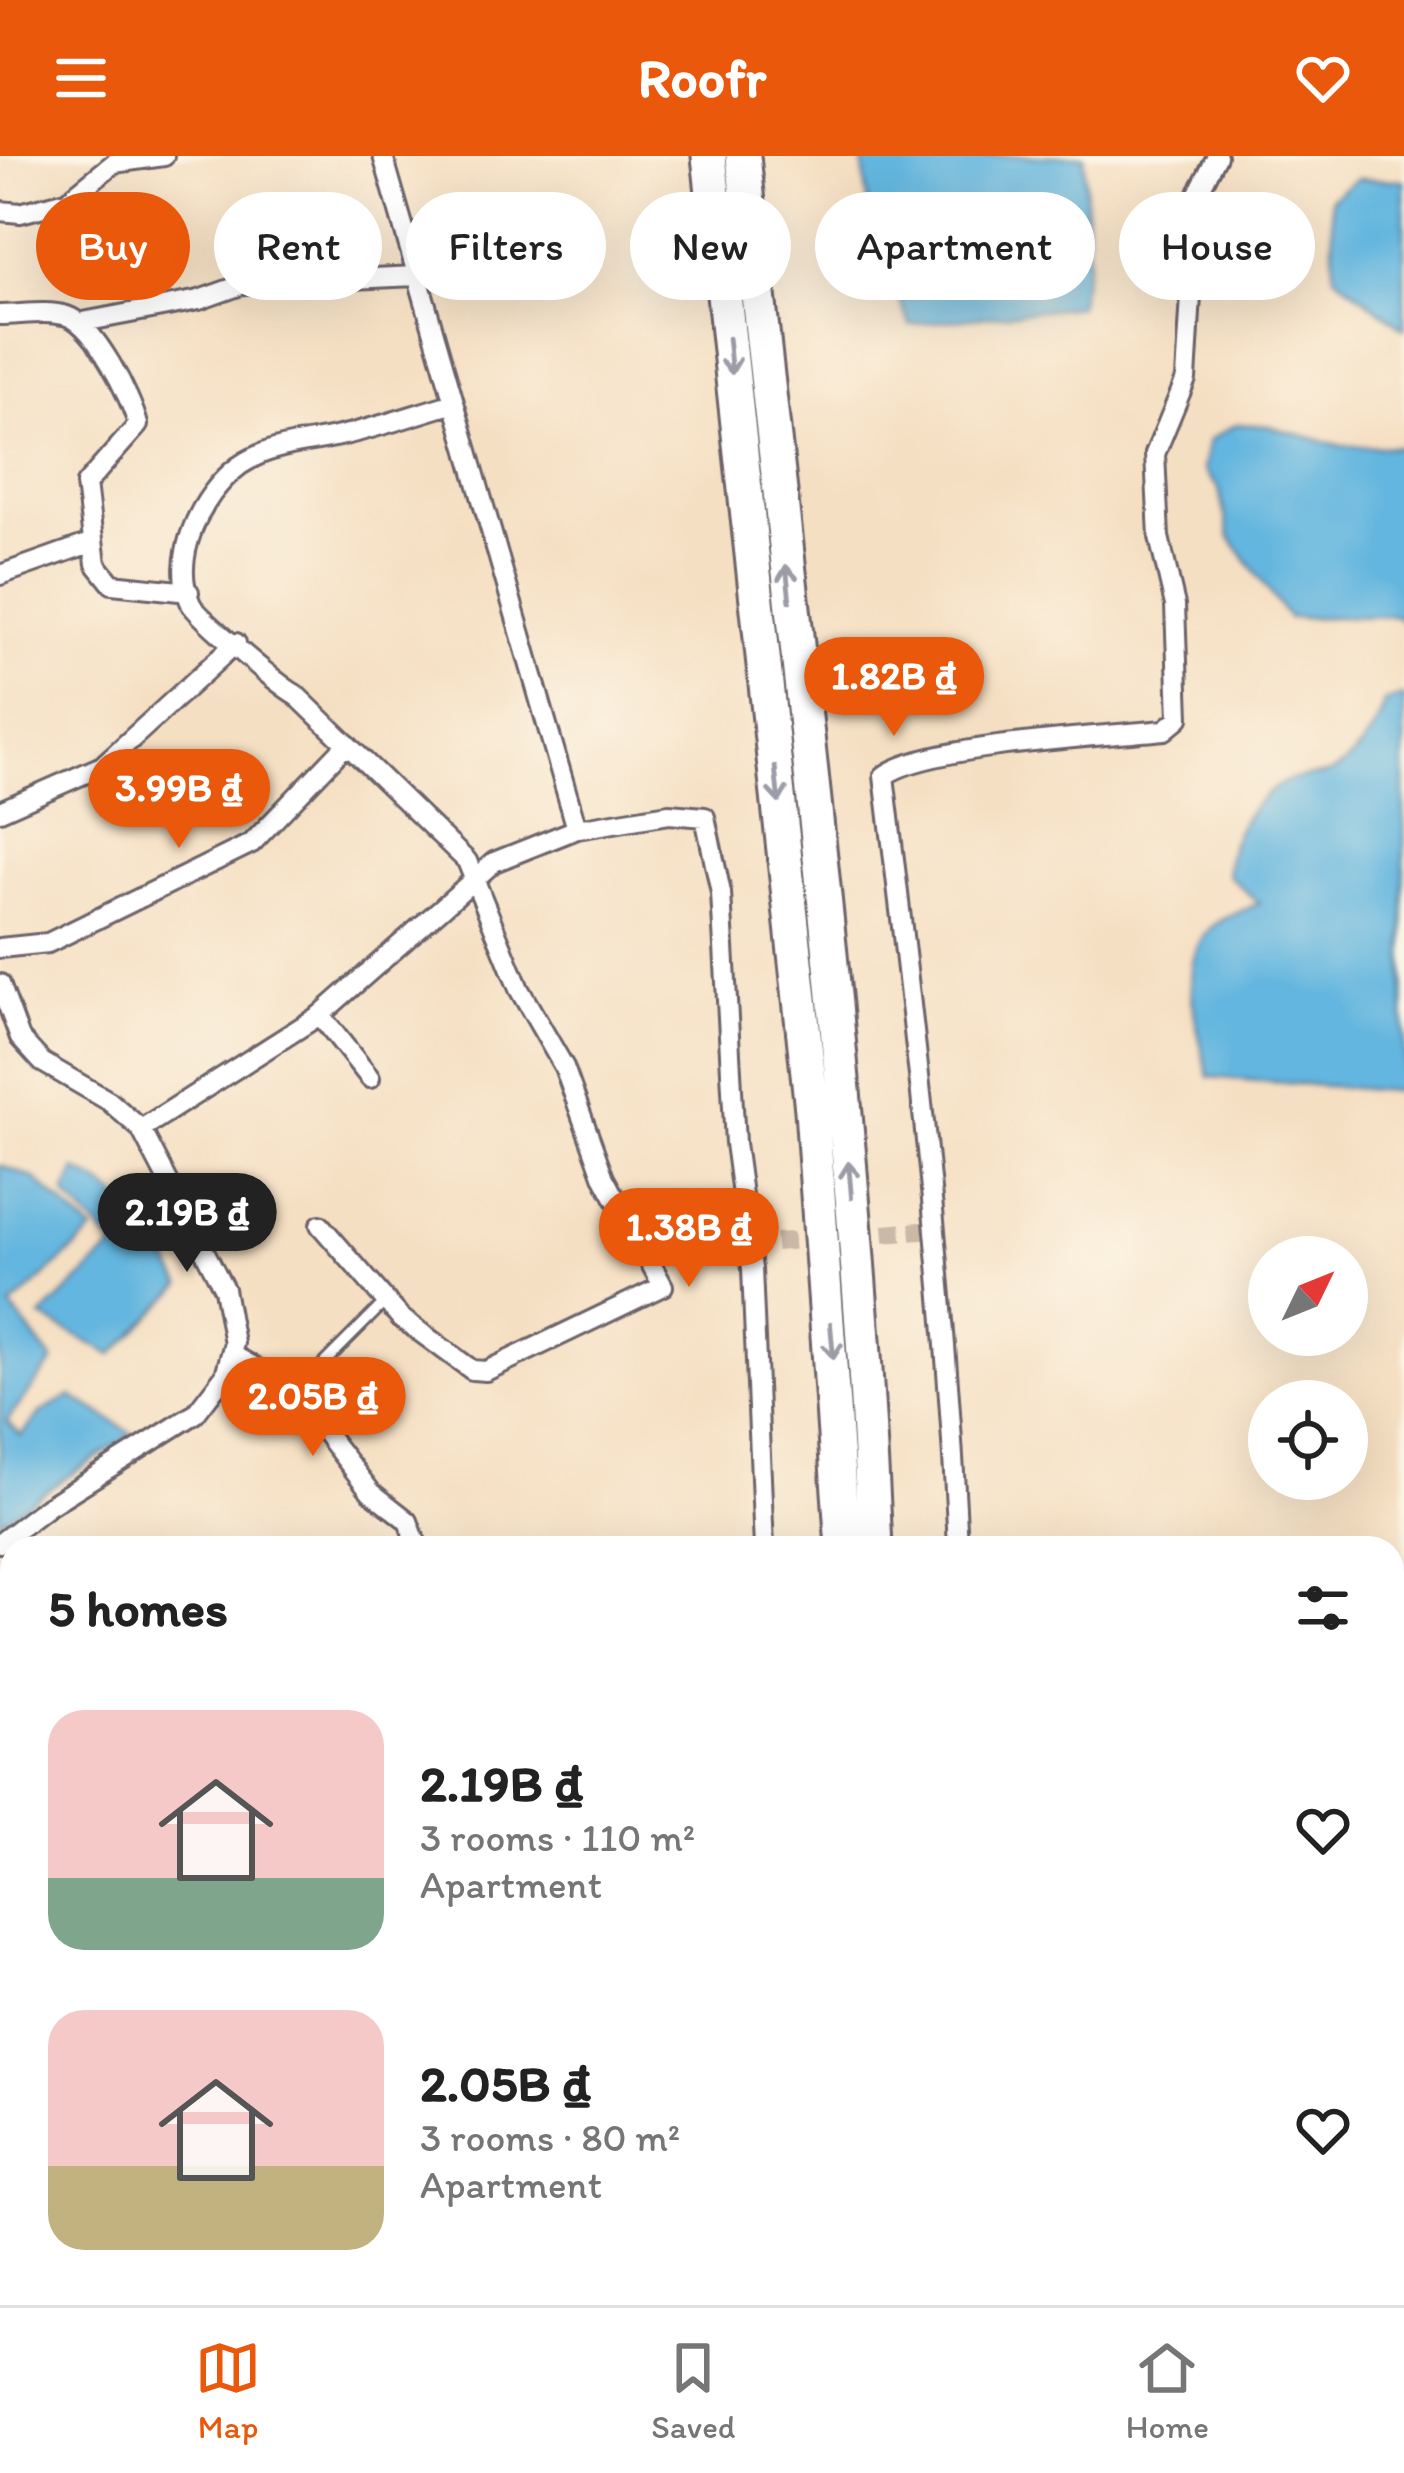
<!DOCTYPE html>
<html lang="en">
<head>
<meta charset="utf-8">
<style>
  body { margin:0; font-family:Itim,sans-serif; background:#f6f6f6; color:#222; height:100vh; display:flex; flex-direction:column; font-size:45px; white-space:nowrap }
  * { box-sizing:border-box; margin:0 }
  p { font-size:39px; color:#767676 }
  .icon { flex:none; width:66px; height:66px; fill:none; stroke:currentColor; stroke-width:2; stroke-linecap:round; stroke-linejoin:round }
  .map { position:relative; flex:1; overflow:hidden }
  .panel { position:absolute; left:0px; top:1380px; width:1404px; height:771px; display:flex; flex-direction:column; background:#fff; border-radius:36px 36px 0 0; box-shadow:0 12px 48px #0002 }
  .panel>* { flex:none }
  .hud { position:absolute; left:36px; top:36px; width:1332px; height:108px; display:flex; gap:24px }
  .needle { width:78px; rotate:47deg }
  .fabs { position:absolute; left:1248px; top:1080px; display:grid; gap:24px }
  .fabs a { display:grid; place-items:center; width:120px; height:120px; border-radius:50%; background:#fff; box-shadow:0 12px 48px #0002; font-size:60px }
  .price { position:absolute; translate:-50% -102px; padding:0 27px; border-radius:42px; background:#ea580c; color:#fff; font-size:39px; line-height:78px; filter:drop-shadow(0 3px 6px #0008) }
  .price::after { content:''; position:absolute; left:50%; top:72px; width:36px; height:27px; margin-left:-18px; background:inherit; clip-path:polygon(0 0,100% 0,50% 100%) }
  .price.current { background:#222; color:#fff }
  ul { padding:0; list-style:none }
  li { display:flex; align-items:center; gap:36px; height:300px; padding:0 48px }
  li span { display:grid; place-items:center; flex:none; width:336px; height:240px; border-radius:36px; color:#555 }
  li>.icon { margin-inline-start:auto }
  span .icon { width:144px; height:144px; fill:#fffc; stroke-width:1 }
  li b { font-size:51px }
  h2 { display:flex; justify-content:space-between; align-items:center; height:144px; padding:0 48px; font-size:51px }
  .chip { padding:0 42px; border-radius:54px; background:#fff; box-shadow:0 12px 48px #0002; font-size:42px; line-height:108px }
  .chip.current { background:#ea580c; color:#fff }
  header { display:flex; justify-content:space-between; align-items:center; height:156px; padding:0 48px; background:#ea580c; color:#fff; font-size:54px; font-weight:700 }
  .menu { display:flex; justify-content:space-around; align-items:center; height:168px; border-top:3px solid #e0e0e0; background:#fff; font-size:33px; color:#767676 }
  .menu a { display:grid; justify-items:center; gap:6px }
  .menu .current { color:#ea580c }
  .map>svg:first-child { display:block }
  .water { fill:#63b6df; stroke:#426c8d; stroke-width:3 }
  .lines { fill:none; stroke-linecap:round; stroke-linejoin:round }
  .river { stroke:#63b6df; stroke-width:36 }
  .street-tunnel { stroke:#cbb9a7; stroke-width:18; stroke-dasharray:18 9; stroke-linecap:butt }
  .lane-casing { stroke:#6c646a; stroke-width:15 }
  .street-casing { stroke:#6c646a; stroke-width:24 }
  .highway-casing { stroke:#6c646a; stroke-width:39 }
  .lane { stroke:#fff; stroke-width:9 }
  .street { stroke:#fff; stroke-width:18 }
  .highway { stroke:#fff; stroke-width:33 }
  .oneway { stroke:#9c9ca7 }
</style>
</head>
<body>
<header><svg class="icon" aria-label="menu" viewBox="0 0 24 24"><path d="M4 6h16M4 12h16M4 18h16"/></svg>Roofr<svg class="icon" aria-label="heart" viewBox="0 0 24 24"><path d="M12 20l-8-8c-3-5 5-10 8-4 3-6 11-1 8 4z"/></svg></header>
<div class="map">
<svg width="1404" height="2149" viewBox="0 0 1404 2149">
  <rect width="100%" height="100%" fill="#fcf5e5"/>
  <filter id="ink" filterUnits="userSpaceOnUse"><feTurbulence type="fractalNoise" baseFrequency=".00833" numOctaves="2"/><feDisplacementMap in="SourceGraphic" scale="24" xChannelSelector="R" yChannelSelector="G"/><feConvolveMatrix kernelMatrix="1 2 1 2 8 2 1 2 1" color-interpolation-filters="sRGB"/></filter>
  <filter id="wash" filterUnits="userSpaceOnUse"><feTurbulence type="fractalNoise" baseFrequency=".004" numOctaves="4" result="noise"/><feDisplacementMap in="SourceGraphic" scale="48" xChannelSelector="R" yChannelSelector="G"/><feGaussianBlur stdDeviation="2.7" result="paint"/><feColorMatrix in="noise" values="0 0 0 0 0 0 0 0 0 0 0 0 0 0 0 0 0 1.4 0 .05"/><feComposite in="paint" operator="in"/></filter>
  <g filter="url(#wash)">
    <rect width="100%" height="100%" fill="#f5dfc2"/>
    <!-- water -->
    <path class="water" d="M862 0H1084L1088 104 1078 150 910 169 872 80Z
      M1357 23 1404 24V173L1334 119 1331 42Z
      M1237 268 1268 270 1342 290 1404 291V466L1395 460 1288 462 1230 381 1219 333 1203 313 1209 284Z
      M1404 540V936L1209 921C1200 879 1174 811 1209 774 1220 762 1244 755 1259 747L1228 719C1225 683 1251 645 1283 627 1296 619 1316 622 1330 617 1352 608 1382 568 1384 546Z
      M0 1009 34 1022 93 1076 11 1151 53 1205 7 1265 21 1280 42 1256 71 1240 133 1278 0 1365Z
      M76 1014C129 1040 154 1078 182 1129L112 1199 41 1161 115 1090 65 1039Z"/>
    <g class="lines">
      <!-- river -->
      <path class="river" d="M1392 1801 1404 1802
        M1243 2149 1244 2139"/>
    </g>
  </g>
  <g filter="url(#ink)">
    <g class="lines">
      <!-- street-tunnel -->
      <path class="street-tunnel" d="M749 1088 935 1074"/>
      <defs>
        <path id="lane" d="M294 1237 386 1145"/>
        <path id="street" d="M383 0 577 673
          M0 55 20 57 67 45 114 7 164 0
          M0 159C21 159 47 154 67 160 95 169 131 241 138 269L86 328 96 408 112 428 189 436
          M83 166 199 144 244 128 416 120
          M0 419 93 386
          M0 655 102 610 236 487
          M0 792 48 787 252 687 347 588
          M0 828 20 882 42 906 109 945 141 973 224 1133 234 1187 225 1219 195 1258 47 1351 0 1387
          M320 859 370 922
          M141 973 320 859 494 706 577 673 669 658 705 661 721 737 735 987 752 1113 764 1392
          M320 1069 401 1162 472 1214 486 1215 663 1130 604 1022 564 911 519 833 467 705 295 538C280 530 197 460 191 448 170 403 200 339 239 310 269 289 301 288 335 281 374 273 413 259 451 248
          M231 1198 290 1231 371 1336 408 1365 418 1392
          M958 1392C946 1133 915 877 884 620 924 589 1106 580 1165 574L1179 562 1175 449 1159 381 1155 298 1186 223 1197 39 1217 0
          M1392 1684 1404 1683
          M755 2149 756 2139
          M1146 2149 1147 2139"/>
        <path id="highway" d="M709 0 812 954 843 1392
          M743 0C792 463 854 927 875 1392
          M833 2149V2139
          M863 2149 864 2139"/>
      </defs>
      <!-- lane casing -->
      <use href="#lane" class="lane-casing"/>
      <!-- street casing -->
      <use href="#street" class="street-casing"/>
      <!-- highway casing -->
      <use href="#highway" class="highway-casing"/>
      <!-- lane -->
      <use href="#lane" class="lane"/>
      <!-- street -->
      <use href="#street" class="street"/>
      <!-- highway -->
      <use href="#highway" class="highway"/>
    </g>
    <!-- one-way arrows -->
    <defs><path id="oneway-shaft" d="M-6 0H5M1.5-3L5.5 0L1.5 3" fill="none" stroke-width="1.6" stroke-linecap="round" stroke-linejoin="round" transform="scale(3)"/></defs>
    <g class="oneway">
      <use href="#oneway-shaft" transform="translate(730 200) rotate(84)"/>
      <use href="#oneway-shaft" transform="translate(788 427) rotate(-96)"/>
      <use href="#oneway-shaft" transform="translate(777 629) rotate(84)"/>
      <use href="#oneway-shaft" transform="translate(850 1024) rotate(-95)"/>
      <use href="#oneway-shaft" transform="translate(832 1185) rotate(85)"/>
    </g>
  </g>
</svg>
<div class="fabs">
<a><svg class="needle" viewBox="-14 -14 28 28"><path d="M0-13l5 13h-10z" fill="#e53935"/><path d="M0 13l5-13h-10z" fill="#767676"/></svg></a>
<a><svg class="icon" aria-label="locate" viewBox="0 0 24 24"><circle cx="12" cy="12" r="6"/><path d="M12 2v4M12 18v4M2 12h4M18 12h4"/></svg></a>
</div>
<b class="price" style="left:894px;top:583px">1.82B ₫</b>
<b class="price" style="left:179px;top:695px">3.99B ₫</b>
<b class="price current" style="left:187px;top:1119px">2.19B ₫</b>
<b class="price" style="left:689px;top:1134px">1.38B ₫</b>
<b class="price" style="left:313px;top:1303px">2.05B ₫</b>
<div class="hud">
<a class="chip current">Buy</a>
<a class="chip">Rent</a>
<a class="chip">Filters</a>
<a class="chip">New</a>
<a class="chip">Apartment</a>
<a class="chip">House</a>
</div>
<section class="panel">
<h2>5 homes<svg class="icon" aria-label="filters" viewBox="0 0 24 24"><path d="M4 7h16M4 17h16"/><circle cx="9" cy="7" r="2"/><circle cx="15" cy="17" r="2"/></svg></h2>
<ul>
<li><span style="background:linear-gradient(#f6c9c9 70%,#7fa58c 0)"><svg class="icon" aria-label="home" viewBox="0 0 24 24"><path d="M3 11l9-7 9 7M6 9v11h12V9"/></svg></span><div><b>2.19B ₫</b><p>3 rooms · 110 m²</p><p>Apartment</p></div><svg class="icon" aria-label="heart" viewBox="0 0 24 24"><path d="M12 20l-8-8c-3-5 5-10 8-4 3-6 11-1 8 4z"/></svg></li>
<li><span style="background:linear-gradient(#f6c9c9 65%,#c2b280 0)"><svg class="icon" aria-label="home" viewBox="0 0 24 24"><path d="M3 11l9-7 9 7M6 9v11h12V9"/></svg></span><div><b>2.05B ₫</b><p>3 rooms · 80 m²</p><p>Apartment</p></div><svg class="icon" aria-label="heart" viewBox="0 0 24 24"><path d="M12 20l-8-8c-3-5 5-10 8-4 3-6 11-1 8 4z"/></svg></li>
</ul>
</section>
</div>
<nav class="menu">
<a class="current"><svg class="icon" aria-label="map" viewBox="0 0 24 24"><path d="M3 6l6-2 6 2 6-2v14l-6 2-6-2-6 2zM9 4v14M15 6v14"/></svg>Map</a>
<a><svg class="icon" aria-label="saved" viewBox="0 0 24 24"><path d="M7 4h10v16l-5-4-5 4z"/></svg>Saved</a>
<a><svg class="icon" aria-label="home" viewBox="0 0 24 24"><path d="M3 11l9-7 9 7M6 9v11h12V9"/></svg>Home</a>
</nav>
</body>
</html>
